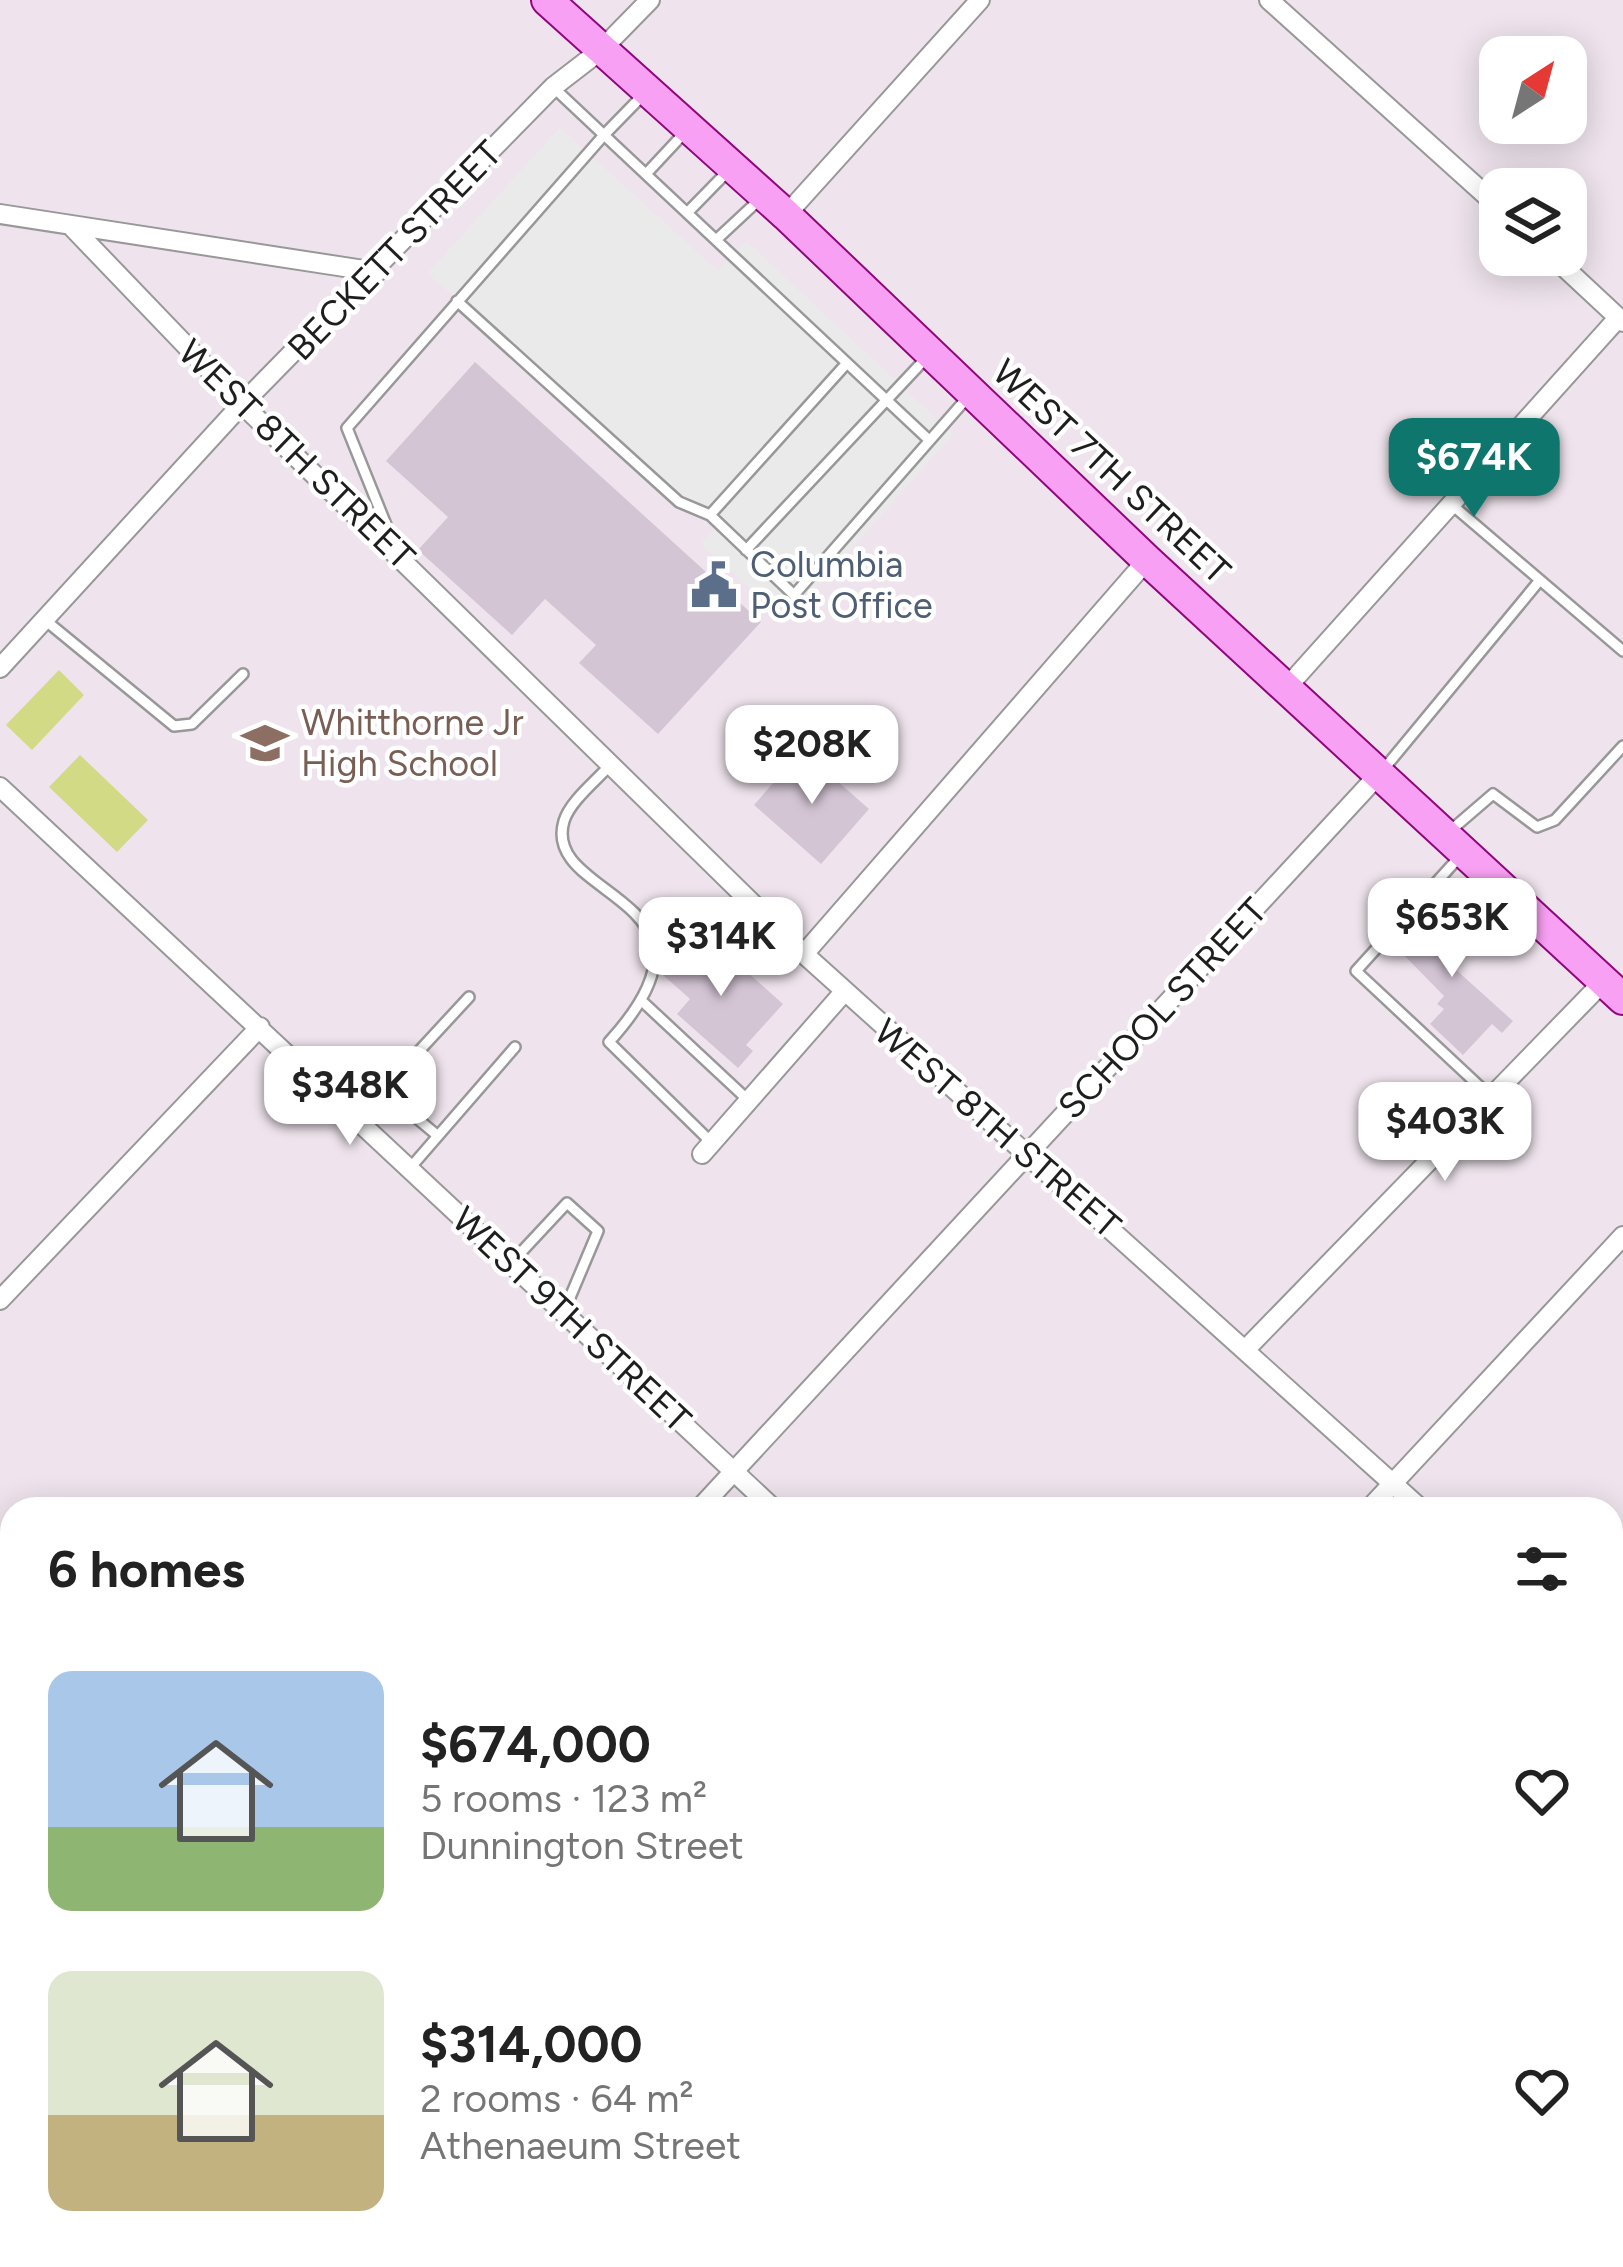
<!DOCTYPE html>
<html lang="en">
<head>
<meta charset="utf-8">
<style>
  body { margin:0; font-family:Figtree,sans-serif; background:#f6f6f6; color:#222; height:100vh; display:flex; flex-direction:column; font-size:45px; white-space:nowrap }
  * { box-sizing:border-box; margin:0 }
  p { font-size:39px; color:#767676 }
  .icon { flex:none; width:66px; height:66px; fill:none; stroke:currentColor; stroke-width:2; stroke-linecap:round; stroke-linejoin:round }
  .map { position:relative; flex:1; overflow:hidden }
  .drawer { position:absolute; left:0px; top:1497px; width:1623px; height:771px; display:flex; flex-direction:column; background:#fff; border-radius:36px 36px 0 0; box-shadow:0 6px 30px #0003 }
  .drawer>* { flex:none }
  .needle { width:78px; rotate:36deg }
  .controls { position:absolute; left:1479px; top:36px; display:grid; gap:24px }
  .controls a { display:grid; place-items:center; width:108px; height:108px; border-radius:24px; background:#fff; box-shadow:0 6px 30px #0003; font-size:60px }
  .price { position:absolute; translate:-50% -102px; padding:0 27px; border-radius:24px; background:#fff; color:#222; font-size:39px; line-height:78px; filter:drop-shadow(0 3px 6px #0008) }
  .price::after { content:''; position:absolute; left:50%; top:72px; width:36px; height:27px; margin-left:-18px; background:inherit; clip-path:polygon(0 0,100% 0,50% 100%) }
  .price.on { background:#0f766e; color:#fff }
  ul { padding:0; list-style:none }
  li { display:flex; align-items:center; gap:36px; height:300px; padding:0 48px }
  li span { display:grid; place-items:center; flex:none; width:336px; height:240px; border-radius:24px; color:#555 }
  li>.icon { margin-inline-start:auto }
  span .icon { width:144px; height:144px; fill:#fffc; stroke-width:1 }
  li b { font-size:51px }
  h2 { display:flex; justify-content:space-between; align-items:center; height:144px; padding:0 48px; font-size:51px }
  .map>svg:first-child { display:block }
  .pitch { fill:#d2da86 }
  .parking { fill:#eaeaea }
  .building { fill:#d4c5d5 }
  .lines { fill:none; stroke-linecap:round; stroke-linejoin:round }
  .service-casing { stroke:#989898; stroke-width:14 }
  .minor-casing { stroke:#989898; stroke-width:22 }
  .tertiary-casing { stroke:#989898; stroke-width:28 }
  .primary-casing { stroke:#92067c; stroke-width:34 }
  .service { stroke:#fff; stroke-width:9 }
  .minor { stroke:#fff; stroke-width:18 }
  .tertiary { stroke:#fff; stroke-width:24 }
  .primary { stroke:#f8a0f3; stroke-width:30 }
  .labels { text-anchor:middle; stroke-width:9; stroke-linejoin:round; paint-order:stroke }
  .street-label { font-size:36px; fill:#1e1e1e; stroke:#fff }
  .service-label { font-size:36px; fill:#4e5e75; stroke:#fff; text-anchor:start }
  .education-label { font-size:36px; fill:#785e54; stroke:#fff; text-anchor:start }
</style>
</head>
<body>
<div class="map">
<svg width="1623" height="2267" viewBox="0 0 1623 2267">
  <rect width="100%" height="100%" fill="#efe4ed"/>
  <!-- pitch -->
  <path class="pitch" d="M59 670 84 695 32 750 6 725Z
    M80 755 148 820 117 852 49 787Z"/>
  <!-- parking -->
  <path class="parking" d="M560 128 718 271 746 241 953 434 787 621 701 544 719 525 679 502 428 273Z"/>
  <!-- building -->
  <path class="building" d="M475 362 761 622 658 734 579 663 596 645 545 599 512 635 418 550 448 517 386 461Z
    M802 750 869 809 821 864 754 805Z
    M1442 904 1480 943 1454 968 1513 1021 1502 1033 1492 1024 1463 1055 1430 1024 1444 1009 1437 1004 1444 996 1397 948Z
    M702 932 783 1004 746 1045 753 1051 738 1068 677 1014 690 999 663 975Z"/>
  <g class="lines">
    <defs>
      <path id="service" d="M642 96 604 135 928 439
        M646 174 687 130
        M687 213 729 170
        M716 240 760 199
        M457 301 679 502 710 515
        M847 363 710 515 794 595 967 398
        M1451 504 1623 651
        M395 547 347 428 604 135 553 87
        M746 550 927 357
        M45 620 174 726 192 724 243 674
        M611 764C597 780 570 801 564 821 540 900 742 896 609 1042L712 1143
        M1383 770 1540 580
        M1450 831 1493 794 1537 827 1555 820 1623 746
        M1462 854 1356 971 1491 1097
        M644 1003 748 1100
        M438 1136 383 1090 469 997
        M411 1167 515 1047
        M512 1262 567 1203 598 1231 563 1314"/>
      <path id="minor" d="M1269 0 1500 208
        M0 214 377 272
        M786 215 980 0
        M73 228 242 404 804 954 1421 1509
        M1551 255 1623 322
        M0 668 242 404 553 87 601 50 650 0
        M1288 686 1618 318
        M0 787 774 1509
        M804 954 1147 560
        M702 1154 844 992
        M0 1300 260 1027
        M1246 1349 1604 981
        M699 1509 1381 772
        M1369 1509 1623 1236
        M0 1572 12 1583
        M1611 1680 1623 1692
        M0 2142 12 2137
        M87 2256V2267
        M739 2256 751 2267
        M1568 2256 1580 2267
        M467 2267 477 2256"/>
      <path id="tertiary" d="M1611 1573 1623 1560
        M989 2267 999 2256"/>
      <path id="primary" d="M547 0 786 215 1147 560 1623 999"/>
    </defs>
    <!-- service casing -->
    <use href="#service" class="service-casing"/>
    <!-- minor casing -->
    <use href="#minor" class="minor-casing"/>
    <!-- tertiary casing -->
    <use href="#tertiary" class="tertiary-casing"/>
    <!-- primary casing -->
    <use href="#primary" class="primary-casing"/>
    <!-- service -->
    <use href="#service" class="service"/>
    <!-- minor -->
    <use href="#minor" class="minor"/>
    <!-- tertiary -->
    <use href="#tertiary" class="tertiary"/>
    <!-- primary -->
    <use href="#primary" class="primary"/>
  </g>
  <!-- icons -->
  <defs>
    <symbol id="civic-bare" viewBox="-9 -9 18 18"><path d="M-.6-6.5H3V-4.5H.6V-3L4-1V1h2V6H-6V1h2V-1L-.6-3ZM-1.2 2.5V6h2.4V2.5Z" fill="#5c6f8a" stroke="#fff" stroke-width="2.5" paint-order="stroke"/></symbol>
    <symbol id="school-bare" viewBox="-9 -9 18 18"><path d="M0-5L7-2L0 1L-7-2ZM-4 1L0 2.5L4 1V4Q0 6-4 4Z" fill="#8d6e63" stroke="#fff" stroke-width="2.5" paint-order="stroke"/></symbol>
  </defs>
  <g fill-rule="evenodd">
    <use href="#civic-bare" x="681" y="552" width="66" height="66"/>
    <use href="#school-bare" x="232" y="710" width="66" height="66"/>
  </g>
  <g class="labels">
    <!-- street labels -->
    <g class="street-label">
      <text transform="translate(394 250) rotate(-46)" y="13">BECKETT STREET</text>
      <text transform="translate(297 454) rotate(44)" y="13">WEST 8TH STREET</text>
      <text transform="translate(1112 471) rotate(43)" y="13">WEST 7TH STREET</text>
      <text transform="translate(1162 1008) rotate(-47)" y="13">SCHOOL STREET</text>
      <text transform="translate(998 1128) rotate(41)" y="13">WEST 8TH STREET</text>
      <text transform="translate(572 1319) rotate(43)" y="13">WEST 9TH STREET</text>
    </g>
    <!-- service labels -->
    <g class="service-label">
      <text x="750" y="577">Columbia<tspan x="750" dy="41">Post Office</tspan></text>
    </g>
    <!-- education labels -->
    <g class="education-label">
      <text x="301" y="735">Whitthorne Jr<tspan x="301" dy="41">High School</tspan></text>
    </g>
  </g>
</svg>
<div class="controls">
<a><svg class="needle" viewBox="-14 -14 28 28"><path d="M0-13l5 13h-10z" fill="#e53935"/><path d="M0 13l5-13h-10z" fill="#767676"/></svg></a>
<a><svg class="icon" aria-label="layers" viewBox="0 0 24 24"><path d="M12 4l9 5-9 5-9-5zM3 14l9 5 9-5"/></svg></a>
</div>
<b class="price on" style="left:1474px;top:520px">$674K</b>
<b class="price" style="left:812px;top:807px">$208K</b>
<b class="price" style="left:1452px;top:980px">$653K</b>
<b class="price" style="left:721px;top:999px">$314K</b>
<b class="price" style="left:350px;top:1148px">$348K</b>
<b class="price" style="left:1445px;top:1184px">$403K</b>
<section class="drawer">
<h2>6 homes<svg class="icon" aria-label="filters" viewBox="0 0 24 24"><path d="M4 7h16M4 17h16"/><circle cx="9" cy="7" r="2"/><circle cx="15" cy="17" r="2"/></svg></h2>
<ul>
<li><span style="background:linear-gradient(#a9c7e8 65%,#8fb573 0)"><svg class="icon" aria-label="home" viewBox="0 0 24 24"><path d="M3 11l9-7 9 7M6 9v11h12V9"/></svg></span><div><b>$674,000</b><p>5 rooms · 123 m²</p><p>Dunnington Street</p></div><svg class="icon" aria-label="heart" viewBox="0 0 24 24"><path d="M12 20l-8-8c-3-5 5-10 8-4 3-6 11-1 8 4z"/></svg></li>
<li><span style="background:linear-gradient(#dfe7d0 60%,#c2b280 0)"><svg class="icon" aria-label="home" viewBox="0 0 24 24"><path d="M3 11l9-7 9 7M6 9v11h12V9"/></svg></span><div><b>$314,000</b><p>2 rooms · 64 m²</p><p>Athenaeum Street</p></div><svg class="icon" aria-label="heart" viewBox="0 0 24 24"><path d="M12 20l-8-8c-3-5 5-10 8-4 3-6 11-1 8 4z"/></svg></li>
</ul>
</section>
</div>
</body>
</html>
